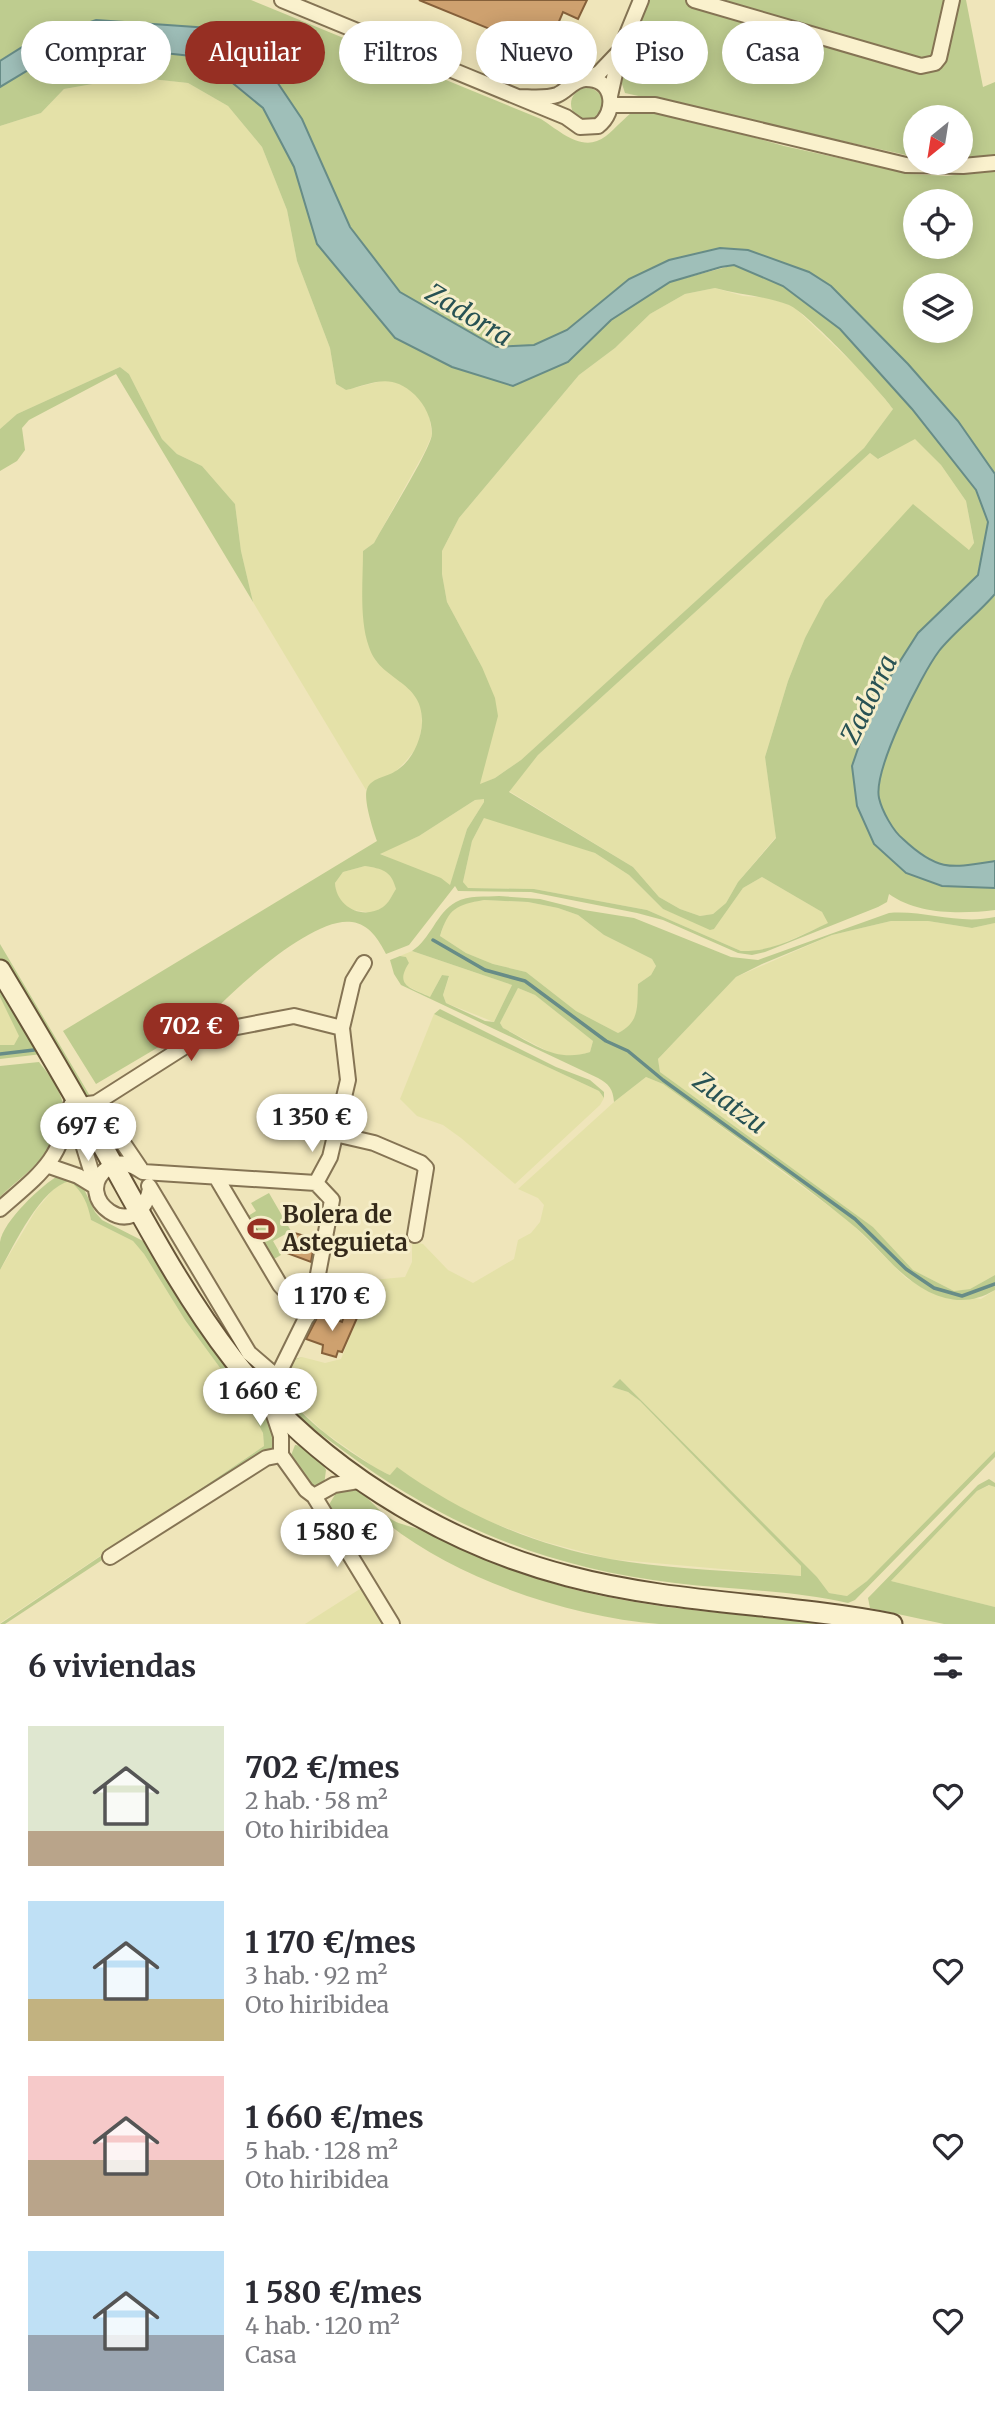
<!DOCTYPE html>
<html lang="es">
<head>
<meta charset="utf-8">
<style>
  body { margin:0; font-family:Merriweather,serif; background:#f2f2f3; color:#2b2b33; height:100vh; display:flex; flex-direction:column; font-size:26px; white-space:nowrap }
  * { box-sizing:border-box; margin:0 }
  p { font-size:23px; color:#7c7c81 }
  .icon { flex:none; width:38px; height:38px; fill:none; stroke:currentColor; stroke-width:2; stroke-linecap:round; stroke-linejoin:round }
  .map { position:relative; height:1624px; overflow:hidden }
  .drawer { display:flex; flex-direction:column; background:#fff; flex:1 }
  .drawer>* { flex:none }
  .hud { position:absolute; left:21px; top:21px; width:954px; height:63px; display:flex; gap:14px }
  .needle { width:46px; rotate:210deg }
  .controls { position:absolute; left:903px; top:105px; display:grid; gap:14px }
  .controls a { display:grid; place-items:center; width:70px; height:70px; border-radius:50%; background:#fff; box-shadow:0 4px 18px #0003; font-size:35px }
  .price { position:absolute; translate:-50% -60px; padding:0 16px; border-radius:24px; background:#fff; color:#222; font-size:23px; line-height:46px; filter:drop-shadow(0 2px 4px #0008) }
  .price::after { content:''; position:absolute; left:50%; top:42px; width:21px; height:16px; margin-left:-10px; background:inherit; clip-path:polygon(0 0,100% 0,50% 100%) }
  .price.active { background:#962f23; color:#fff }
  ul { padding:0; list-style:none }
  li { display:flex; align-items:center; gap:21px; height:175px; padding:0 28px }
  li span { display:grid; place-items:center; flex:none; width:196px; height:140px; border-radius:0px; color:#555 }
  li>.icon { margin-inline-start:auto }
  span .icon { width:84px; height:84px; fill:#fffc; stroke-width:1 }
  li b { font-size:30px }
  h2 { display:flex; justify-content:space-between; align-items:center; height:84px; padding:0 28px; font-size:30px }
  .chip { padding:0 24px; border-radius:32px; background:#fff; box-shadow:0 4px 18px #0003; font-size:24px; line-height:63px }
  .chip.active { background:#962f23; color:#fff }
  .map>svg:first-child { display:block }
  .farmland { fill:#e4e1a8 }
  .green { fill:#becc8f; fill-rule:evenodd }
  .water { fill:#9fbfb9; stroke:#678c87; stroke-width:2 }
  .lines { fill:none; stroke-linecap:round; stroke-linejoin:round }
  .stream { stroke:#678c87; stroke-width:3.5 }
  .building { fill:#cea16f; stroke:#85603a; stroke-width:2 }
  .street-casing { stroke:#857454; stroke-width:18 }
  .secondary-casing { stroke:#675538; stroke-width:23 }
  .street { stroke:#faf1cd; stroke-width:14 }
  .secondary { stroke:#faf1cd; stroke-width:19 }
  .labels { text-anchor:middle; stroke-width:6; stroke-linejoin:round; paint-order:stroke }
  .poi-label { font-size:24px; font-weight:bold; fill:#34291a; stroke:#f6eeca; text-anchor:start }
  .water-label { font-size:26px; font-style:italic; fill:#285254; stroke:#f6eeca }
</style>
</head>
<body>
<div class="map">
<svg width="995" height="1624" viewBox="0 0 995 1624">
  <rect width="100%" height="100%" fill="#efe5ba"/>
  <!-- farmland -->
  <path class="farmland" d="M134 77 188 83 228 106 262 147 287 210 297 261 330 348 336 384 346 390 385 380 403 384 419 398 429 414 432 435 425 451 374 543 363 551V599L376 661 410 688 421 703 422 724 418 746 405 762 395 772 369 785 366 790 253 602 241 551 235 504 202 466 177 454 162 439 129 374 120 367 17 414 0 429V126L41 113 64 89Z
    M715 288 743 296 769 298 793 306 865 375 893 409 864 448 521 760 495 778 479 785 482 667 447 602 442 574V551L459 518 579 375 615 348 650 314 685 294Z
    M915 438 941 465 966 501 974 544 970 550 888 531 805 638 788 681 765 757 776 837 738 882 726 903 713 914 700 916 680 909 659 897 633 867 509 791 538 755 870 453 879 459Z
    M484 798V802L467 829 450 886 379 853 419 836 475 800Z
    M486 814 595 853 629 875 663 909 714 929 743 888 762 877 822 912 829 923 777 946 757 951H741L647 910 534 889 467 888 463 882 472 841Z
    M365 866 383 869 392 876 396 889 386 906 372 913 348 909 336 895 335 883 343 872Z
    M484 900 528 902 558 908 578 915 604 935 652 959 656 966 651 975 638 984V1013L631 1026 618 1033 576 1011 526 972 493 964 466 953 440 936 446 918 458 904Z
    M891 921H928L972 928 995 923V1275L970 1289 954 1291 913 1270 873 1227 660 1072 658 1059 736 977 832 935Z
    M412 951 512 985 494 1022 446 1003 443 995 449 977 442 975 430 997 407 986 402 980V974L409 963 406 957 400 956Z
    M518 988 535 995 593 1041 590 1052 571 1058 553 1054 503 1028 500 1023Z
    M0 997 20 1036 14 1045H0Z
    M434 1014 599 1091 604 1098 600 1105 515 1184 461 1138 443 1125 417 1116 400 1099Z
    M646 1077 663 1084 849 1221 906 1278 930 1292 981 1299 995 1290V1451L867 1581 847 1596 829 1593 817 1577 621 1380 612 1387 628 1392 640 1401 801 1566 802 1576 609 1559 542 1541 477 1517 436 1496 397 1468 390 1475 377 1469 324 1432 295 1405 290 1395 287 1379 295 1360 302 1357 325 1363 341 1359 356 1322 361 1284 372 1280 405 1277 412 1262V1242L423 1244 448 1270 473 1283 514 1259 518 1240 531 1233 540 1222 544 1205 538 1198 518 1189 614 1102Z
    M70 1181 79 1188 88 1204 91 1220 133 1241 144 1254 185 1320 248 1406 263 1433 264 1446 0 1623V1270L36 1210 58 1184Z
    M990 1485 995 1487V1607L891 1581 977 1491Z
    M363 1587 386 1624H305Z"/>
  <!-- green -->
  <path class="green" d="M0 0H251L541 119C560 131 583 154 606 136 616 128 624 118 635 110L667 113 784 146 911 174 947 176 995 170V474L958 421 809 272 748 250 720 248 629 279 567 330 534 345 496 347 400 292 350 227 302 119 267 66 210 28 27 44 0 61ZM915 201H961V247H915ZM915 285H961V331H915Z
    M649 0H966L983 87 995 82V157L961 158V117H915V157L625 93 618 72Z
    M117 48 201 57 263 108 294 167 317 244 452 367 513 386 568 362 611 320 670 282 734 265 783 286 840 329 912 409 976 490 988 522 978 575 918 633 857 806 942 886 995 888V910C962 914 918 915 889 894L887 902 878 907 765 952 752 955 738 953 663 920 637 913 531 892 458 891 455 886 409 945 386 954C379 940 369 924 352 922 314 916 239 985 213 1012 202 1023 197 1034 183 1042L179 1035 96 1084 63 1031 377 841C373 830 363 799 367 789 371 778 386 777 394 772 411 763 421 741 422 723 424 680 380 682 369 647 359 619 363 581 363 551L374 543C384 524 431 449 432 434 432 419 425 405 415 395 391 372 374 383 346 390L336 384 330 348 297 261 287 210 262 147 228 106 188 83 133 77 64 89 41 113 0 126V87L40 63ZM715 288C740 295 766 296 789 305 808 313 879 389 893 409L864 448 521 760 495 778 480 784 498 716 495 698 482 667 447 602 442 574V551L459 518 579 375 615 348 650 314 685 294ZM915 439 941 465 966 501 974 543 969 550 913 504 825 600 805 638 788 681 765 757 776 838 738 882 726 903 713 914 700 916 680 909 659 897 633 867 509 792 538 755 870 453 878 459ZM484 799V802L467 829 450 885 441 878 380 854 419 836 475 800ZM484 818 595 853 629 875 663 909 710 930 714 929 743 888 762 877 822 912 828 923C800 936 773 952 741 951L647 910 534 889 468 888 463 882 472 841ZM365 866C382 869 391 870 396 889 392 895 389 903 383 907 362 921 336 906 335 883L343 872Z
    M571 104a16 16 0 1 1 32 0a16 16 0 1 1-32 0Z
    M120 367 129 374 162 439 177 454 202 466 235 504 241 551 253 602 116 374 29 420 22 428 25 450 17 461 0 471V429L17 414Z
    M995 594V861C951 868 938 872 903 839 893 831 882 811 879 798 873 770 921 675 939 651 955 631 978 614 995 594Z
    M499 896 540 899 584 910 634 918 731 957 758 960 889 913C925 910 958 925 995 917V923L972 928 928 921H891L832 935 762 964 736 977 658 1059 660 1072 873 1227 913 1270 954 1291 970 1289 995 1275V1290C973 1303 952 1303 929 1292 897 1276 877 1244 849 1222 790 1173 725 1130 663 1084L646 1077 614 1102C613 1089 609 1084 598 1078L401 985 394 974 390 960 400 956 406 957 409 963C394 986 411 988 430 997L442 975 449 976 443 995 446 1003 485 1021 494 1022 512 985 412 951C431 939 436 913 456 902 468 895 486 897 499 896ZM484 900 528 902 558 908 578 915 604 935 652 959 656 966 651 975 638 984C637 1007 640 1022 618 1033L576 1011 526 972 493 964 466 953 440 936C449 908 456 905 484 900ZM518 988 535 995 593 1041 590 1052C556 1063 534 1044 503 1028L500 1023Z
    M0 944 90 1096 83 1095 75 1085 0 958Z
    M0 983 42 1054 0 1059V1045H14L19 1036 0 997Z
    M440 1009 556 1067 590 1080 604 1092V1098L599 1091 434 1014Z
    M39 1062C46 1071 54 1080 58 1090 81 1137 29 1169 0 1197V1066Z
    M59 1175 81 1183 95 1212 102 1220 145 1242 184 1309 259 1406 278 1439 277 1445 5 1624H0L264 1446 263 1433 248 1406 185 1320 144 1254 133 1241 91 1220C88 1204 83 1192 70 1181 40 1188 15 1244 0 1270 0 1261 0 1251 0 1242 3 1221 42 1185 59 1175Z
    M269 1193 291 1231 273 1241 281 1255 274 1259 248 1216 256 1211 251 1203Z
    M302 1357 295 1360C289 1374 286 1383 291 1397 300 1420 367 1465 390 1475L397 1467C460 1513 533 1545 610 1559 673 1570 738 1571 801 1576V1566L640 1401 628 1392 612 1387 620 1379 817 1577 829 1593 847 1596 867 1581 995 1451V1457L855 1600 848 1603C793 1590 732 1590 675 1583 550 1568 446 1527 345 1452 326 1437 298 1421 286 1400 281 1392 282 1382 281 1374L295 1359Z
    M295 1445C307 1446 321 1460 326 1470L324 1485 313 1489 290 1458Z
    M989 1479 995 1483V1487L989 1485 977 1491 891 1581 995 1607V1624H944L870 1608 868 1598 978 1485Z
    M339 1488H357C370 1499 384 1519 402 1524 414 1528 425 1530 437 1536 481 1559 527 1577 576 1590 659 1611 751 1615 835 1624 777 1624 717 1624 659 1624 564 1616 446 1576 375 1513L359 1522H336L327 1508Z"/>
  <!-- water -->
  <path class="water" d="M96 20 210 28 267 67 302 119 350 227 400 292 496 347 534 345 567 330 629 279 669 260 720 248 748 250 809 272 831 286 908 364 958 421 995 474V594C978 614 955 631 939 651 921 675 873 770 879 798 882 811 893 831 903 839 938 872 951 868 995 861V888L942 886 906 873 874 844 857 806 852 766 874 702 918 633 978 575 988 522 976 490 912 409 840 329 783 286 734 265 721 267 670 282 611 320 568 362 513 386 452 367 395 338 317 244 294 167 263 108 201 57 117 48 40 63 0 87V61L27 44Z"/>
  <g class="lines">
    <!-- stream -->
    <path class="stream" d="M433 940 485 970 525 981 606 1041 628 1051 663 1080 855 1219 906 1269 934 1288 962 1296 995 1284
      M0 1054 34 1050"/>
  </g>
  <!-- building -->
  <path class="building" d="M419 0H587L578 19 563 12 546 52Z
    M291 1232 315 1239 311 1262 284 1252Z
    M320 1312 342 1322 345 1313 357 1318 342 1352 338 1351 336 1357 322 1353 323 1345 306 1339Z"/>
  <g class="lines">
    <defs>
      <path id="street" d="M282 0 566 117 580 127 598 126C617 112 615 79 586 79 574 79 568 90 557 95 546 99 530 97 518 97
        M694 0 921 66 935 63 939 58 952 0
        M588 79 599 73 619 52
        M610 96 620 51 641 0
        M612 105H655L906 165 963 166 995 163
        M96 1103 140 1168
        M88 1104 96 1103 206 1033 294 1016 342 1028
        M72 1108 96 1187
        M335 1134 374 1143 421 1163 426 1168 415 1235
        M49 1166 78 1176 96 1187
        M216 1177 280 1285 308 1316
        M316 1183 330 1157 348 1080 342 1028 353 981 364 963
        M149 1186 249 1353 277 1377
        M150 1189C137 1249 69 1196 108 1168 120 1159 132 1165 143 1172L316 1183 332 1200 312 1306 277 1377 276 1389 269 1400 281 1436V1455L306 1490 314 1496 334 1485 364 1480
        M0 1209C41 1173 60 1162 71 1105
        M314 1496 392 1624
        M110 1557 266 1458 281 1455"/>
      <path id="secondary" d="M0 970C38 1033 75 1096 111 1161 149 1229 185 1297 233 1359 313 1464 440 1543 568 1576 674 1604 785 1603 892 1624"/>
    </defs>
    <!-- street casing -->
    <use href="#street" class="street-casing"/>
    <!-- secondary casing -->
    <use href="#secondary" class="secondary-casing"/>
    <!-- street -->
    <use href="#street" class="street"/>
    <!-- secondary -->
    <use href="#secondary" class="secondary"/>
  </g>
  <!-- icons -->
  <defs>
    <symbol id="stadium-bare" viewBox="-9 -9 18 18"><path d="M0-5a6.5 5 0 1 0 0 10a6.5 5 0 1 0 0-10ZM-3.5-1.8h7v3.6h-7Z" fill="#962f23" stroke="#f6eeca" stroke-width="2.5" paint-order="stroke"/></symbol>
  </defs>
  <g fill-rule="evenodd">
    <use href="#stadium-bare" x="242" y="1210" width="38" height="38"/>
  </g>
  <g class="labels">
    <!-- poi labels -->
    <g class="poi-label">
      <text x="282" y="1223">Bolera de<tspan x="282" dy="28">Asteguieta</tspan></text>
    </g>
    <!-- water labels -->
    <g class="water-label">
      <text transform="translate(469 315) rotate(31)" y="9">Zadorra</text>
      <text transform="translate(869 699) rotate(-64)" y="9">Zadorra</text>
      <text transform="translate(730 1103) rotate(37)" y="9">Zuatzu</text>
    </g>
  </g>
</svg>
<div class="controls">
<a><svg class="needle" viewBox="-14 -14 28 28"><path d="M0-13l5 13h-10z" fill="#e53935"/><path d="M0 13l5-13h-10z" fill="#7c7c81"/></svg></a>
<a><svg class="icon" aria-label="locate" viewBox="0 0 24 24"><circle cx="12" cy="12" r="6"/><path d="M12 2v4M12 18v4M2 12h4M18 12h4"/></svg></a>
<a><svg class="icon" aria-label="layers" viewBox="0 0 24 24"><path d="M12 4l9 5-9 5-9-5zM3 14l9 5 9-5"/></svg></a>
</div>
<b class="price active" style="left:191px;top:1063px">702 €</b>
<b class="price" style="left:312px;top:1154px">1 350 €</b>
<b class="price" style="left:88px;top:1163px">697 €</b>
<b class="price" style="left:332px;top:1333px">1 170 €</b>
<b class="price" style="left:260px;top:1428px">1 660 €</b>
<b class="price" style="left:337px;top:1569px">1 580 €</b>
<div class="hud">
<a class="chip">Comprar</a>
<a class="chip active">Alquilar</a>
<a class="chip">Filtros</a>
<a class="chip">Nuevo</a>
<a class="chip">Piso</a>
<a class="chip">Casa</a>
</div>
</div>
<section class="drawer">
<h2>6 viviendas<svg class="icon" aria-label="filters" viewBox="0 0 24 24"><path d="M4 7h16M4 17h16"/><circle cx="9" cy="7" r="2"/><circle cx="15" cy="17" r="2"/></svg></h2>
<ul>
<li><span style="background:linear-gradient(#dfe7d0 75%,#b9a48a 0)"><svg class="icon" aria-label="home" viewBox="0 0 24 24"><path d="M3 11l9-7 9 7M6 9v11h12V9"/></svg></span><div><b>702 €/mes</b><p>2 hab. · 58 m²</p><p>Oto hiribidea</p></div><svg class="icon" aria-label="heart" viewBox="0 0 24 24"><path d="M12 20l-8-8c-3-5 5-10 8-4 3-6 11-1 8 4z"/></svg></li>
<li><span style="background:linear-gradient(#bfe0f5 70%,#c2b280 0)"><svg class="icon" aria-label="home" viewBox="0 0 24 24"><path d="M3 11l9-7 9 7M6 9v11h12V9"/></svg></span><div><b>1 170 €/mes</b><p>3 hab. · 92 m²</p><p>Oto hiribidea</p></div><svg class="icon" aria-label="heart" viewBox="0 0 24 24"><path d="M12 20l-8-8c-3-5 5-10 8-4 3-6 11-1 8 4z"/></svg></li>
<li><span style="background:linear-gradient(#f6c9c9 60%,#b9a48a 0)"><svg class="icon" aria-label="home" viewBox="0 0 24 24"><path d="M3 11l9-7 9 7M6 9v11h12V9"/></svg></span><div><b>1 660 €/mes</b><p>5 hab. · 128 m²</p><p>Oto hiribidea</p></div><svg class="icon" aria-label="heart" viewBox="0 0 24 24"><path d="M12 20l-8-8c-3-5 5-10 8-4 3-6 11-1 8 4z"/></svg></li>
<li><span style="background:linear-gradient(#bfe0f5 60%,#9aa5b1 0)"><svg class="icon" aria-label="home" viewBox="0 0 24 24"><path d="M3 11l9-7 9 7M6 9v11h12V9"/></svg></span><div><b>1 580 €/mes</b><p>4 hab. · 120 m²</p><p>Casa</p></div><svg class="icon" aria-label="heart" viewBox="0 0 24 24"><path d="M12 20l-8-8c-3-5 5-10 8-4 3-6 11-1 8 4z"/></svg></li>
</ul>
</section>
</body>
</html>
